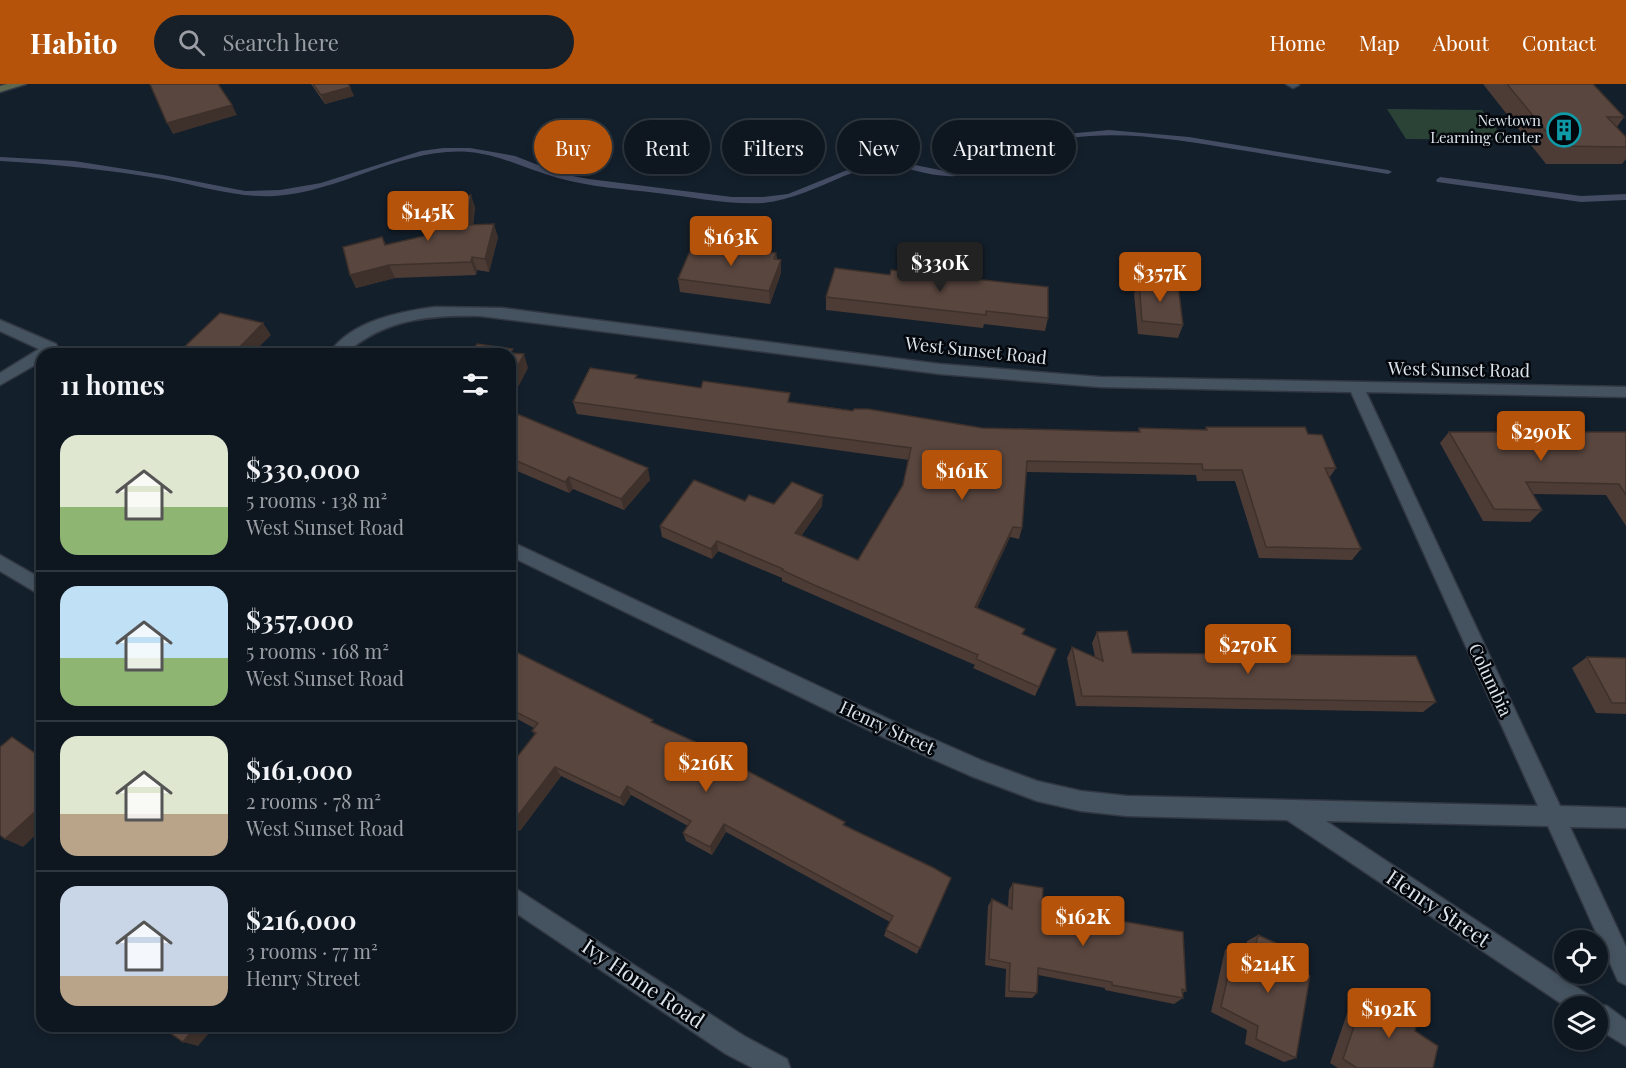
<!DOCTYPE html>
<html lang="en">
<head>
<meta charset="utf-8">
<style>
  body { margin:0; font-family:"Playfair Display",serif; background:#172029; color:#f1f3f6; height:100vh; display:flex; flex-direction:column; font-size:22px; white-space:nowrap }
  * { box-sizing:border-box; margin:0 }
  p { font-size:20px; color:#9b9fa5 }
  .icon { flex:none; width:33px; height:33px; fill:none; stroke:currentColor; stroke-width:2; stroke-linecap:round; stroke-linejoin:round }
  .map { position:relative; flex:1; overflow:hidden }
  .side { position:absolute; left:36px; top:264px; width:480px; height:684px; display:flex; flex-direction:column; background:#0e1720; border-radius:18px; box-shadow:0 3px 9px #0003,0 0 0 2px #2e363e }
  .side>* { flex:none }
  .top-card { position:absolute; left:534px; top:36px; width:570px; height:54px; display:flex; gap:12px }
  .fabs { position:absolute; left:1554px; top:846px; display:grid; gap:12px }
  .fabs a { display:grid; place-items:center; width:54px; height:54px; border-radius:50%; background:#0e1720; box-shadow:0 3px 9px #0003,0 0 0 2px #2e363e; font-size:30px }
  .price { position:absolute; translate:-50% -51px; padding:0 14px; border-radius:6px; background:#b45309; color:#fff; font-size:20px; line-height:39px; filter:drop-shadow(0 2px 3px #0008) }
  .price::after { content:''; position:absolute; left:50%; top:36px; width:18px; height:14px; margin-left:-9px; background:inherit; clip-path:polygon(0 0,100% 0,50% 100%) }
  .price.on { background:#222; color:#fff }
  ul { padding:0; list-style:none }
  li { display:flex; align-items:center; gap:18px; height:150px; padding:0 24px }
  li+li { border-top:2px solid #2e363e }
  li span { display:grid; place-items:center; flex:none; width:168px; height:120px; border-radius:18px; color:#555 }
  li>.icon { margin-inline-start:auto }
  span .icon { width:72px; height:72px; fill:#fffc; stroke-width:1 }
  li b { font-size:26px }
  h2 { display:flex; justify-content:space-between; align-items:center; height:72px; padding:0 24px; font-size:26px }
  .pill { padding:0 21px; border-radius:27px; background:#0e1720; box-shadow:0 3px 9px #0003,0 0 0 2px #2e363e; font-size:21px; line-height:54px }
  .pill.on { background:#b45309; color:#fff }
  header { display:flex; align-items:center; gap:36px; box-sizing:border-box; height:84px; padding:0 30px; background:#b45309; color:#fff }
  header strong { font-size:28px }
  nav { display:flex; gap:33px; margin-inline-start:auto; font-size:21px }
  .search { width:420px; height:54px; background:#172029; display:flex; align-items:center; gap:15px; box-sizing:border-box; padding:0 21px; border-radius:33px; color:#9b9fa5; font-size:22px }
  .map>svg:first-child { display:block }
  .green { fill:#2a4336 }
  .lines { fill:none; stroke-linecap:round; stroke-linejoin:round }
  .stream { fill:#444c63; fill-rule:evenodd }
  .lane-casing { stroke:#323843; stroke-width:3 }
  .street-casing { stroke:#323843; stroke-width:3 }
  .secondary-casing { stroke:#323843; stroke-width:3 }
  .lane { fill:#455360; fill-rule:evenodd }
  .street { fill:#455360; fill-rule:evenodd }
  .secondary { fill:#5d6750; fill-rule:evenodd }
  .wall { fill:#4d3c36 }
  .shaded-wall { fill:#3e312c }
  .building { fill:#59463f; stroke:#3e312c; stroke-width:1.5 }
  .labels { text-anchor:middle; stroke-width:5; stroke-linejoin:round; paint-order:stroke }
  .far-poi-label { font-size:15px; fill:#dbe3eb; stroke:#04080d; text-anchor:end }
  .street-label { font-size:18px; fill:#dbe3eb; stroke:#04080d }
  .near-street-label { font-size:21px; fill:#dbe3eb; stroke:#04080d }
</style>
</head>
<body>
<header>
<strong>Habito</strong>
<div class="search"><svg class="icon" aria-label="search" viewBox="0 0 24 24"><circle cx="10" cy="10" r="6"/><path d="M15 15l6 6"/></svg>Search here</div>
<nav><a>Home</a><a>Map</a><a>About</a><a>Contact</a></nav>
</header>
<div class="map">
<svg width="1626" height="984" viewBox="0 0 1626 984">
  <rect width="100%" height="100%" fill="#131f2b"/>
  <!-- green -->
  <path class="green" d="M1387 25 1482 26 1505 56 1406 55Z"/>
  <g class="lines">
    <!-- stream -->
    <path class="stream" d="M1109 46 1189 53 1388 86 1392 88 1388 90C1339 82 1289 74 1240 66 1184 57 1126 46 1070 54 1030 60 997 89 955 92 927 94 900 78 871 82 862 84 853 89 844 92 818 103 792 116 763 119 728 121 692 113 657 109 624 105 590 103 558 94 528 86 502 71 469 68 402 63 342 108 275 112 237 114 201 102 163 95 109 86 55 80 0 77V73L74 77 163 91 245 107 280 106 321 99 421 67 443 64H470L515 72 561 90 589 95 732 113H763L788 110 867 78 895 77 950 88 966 86 989 79 1041 56 1066 50Z
      M1440 93 1581 112 1626 110V116L1581 118 1437 98 1436 96Z"/>
    <defs>
      <path id="lane" d="M1286 0H1298L1299 1 1293 4Z
        M0 236 56 260 58 264 52 270H42V277L0 301V289L39 265 0 247Z"/>
      <path id="street" d="M435 223 502 224 940 280 1100 293 1626 303V313L1366 308 1560 722 1626 724V744L1570 743 1626 863V901L1618 897 1548 742 1326 737 1593 914 1596 920 1607 922 1626 936V962L1598 945V922H1565L1287 736 1127 732 1081 727 1037 717 971 692 885 654 510 472V457L899 640 983 677 1037 697 1081 707 1127 712 1538 722 1351 308 1100 303 940 290 480 232C429 231 384 235 345 270H329C350 237 399 228 435 223Z
        M0 471 42 495V512L0 487Z
        M510 801 744 952 787 975 790 984H753L726 970 510 825Z"/>
      <path id="secondary" d="M7 0H26L0 8V2Z"/>
    </defs>
    <!-- lane casing -->
    <use href="#lane" class="lane-casing"/>
    <!-- street casing -->
    <use href="#street" class="street-casing"/>
    <!-- secondary casing -->
    <use href="#secondary" class="secondary-casing"/>
    <!-- lane -->
    <use href="#lane" class="lane"/>
    <!-- street -->
    <use href="#street" class="street"/>
    <!-- secondary -->
    <use href="#secondary" class="secondary"/>
  </g>
  <!-- wall -->
  <path class="wall" d="M311 0H348L354 12 325 20Z
    M1483 0H1593L1624 33 1617 43 1626 53V75L1622 80H1546Z
    M475 123 473 141 498 153 489 188 477 186 476 191 395 194 356 204 350 191 382 153 386 161 433 150Z
    M776 169 777 175 781 176V189L770 220 680 208 678 195Z
    M835 184 1048 234 1045 247 984 240 983 244 826 226V213Z
    M1139 197 1183 241 1178 254 1138 250 1134 210Z
    M637 294 791 318 982 344 1138 348 1139 344 1205 346 1206 343 1308 350 1336 384 1329 394 1361 465 1352 476 1259 474 1235 397H1197L1196 391 1026 388 1022 444 1019 455 1010 453 977 524 1023 551 1056 565 1035 612 973 584 975 581 814 511 782 497V494L718 467 712 475 662 453 660 442 745 417 774 420 822 422 801 452 858 476 903 401 909 376 577 330 573 318Z
    M510 327 650 396 624 426 573 405 569 409 510 384Z
    M1449 348H1626V442L1606 411 1532 410 1542 426 1530 438 1483 437 1440 359Z
    M1097 548 1132 569 1436 618 1423 628 1076 622 1067 574 1072 563 1095 573 1092 559Z
    M510 565 741 683 845 741 951 794 917 870 884 852 886 846 890 838 726 748 712 771 686 757 683 749 688 742 631 711 624 722 561 692 520 747 510 741V682L535 651 532 647 534 644 510 631Z
    M1587 573 1626 574V630L1596 629 1572 584Z
    M1013 799 1042 823 1186 907 1183 909V914L1174 920 1105 906V904L1038 891 1037 909 1032 914 1005 913 1006 885 985 881 988 822 992 815 1008 823 1009 806Z
    M1258 851 1287 881 1296 974 1284 978 1245 960 1247 946 1211 928 1225 866 1235 860 1246 865 1247 857Z
    M1390 912 1415 947 1433 984H1338L1330 979 1350 921 1363 916 1374 923 1376 917Z"/>
  <!-- shaded-wall -->
  <path class="shaded-wall" d="M350 3 354 12 325 20 321 11Z
    M232 21 237 31 173 50 167 39Z
    M471 111 475 123 472 153 467 141Z
    M494 140 498 153 489 188 485 175Z
    M472 173 477 186 476 191 471 178Z
    M781 176V189L770 220 769 207Z
    M389 181 395 194 356 204 350 191Z
    M263 239 271 251 252 270H233Z
    M524 270 528 284 510 319V297Z
    M648 384 650 396 624 426 621 415Z
    M569 393 573 405 569 409 565 398Z
    M823 411 822 422 796 460 795 449Z
    M1013 443 1010 453 973 533 975 523Z
    M717 457 718 467 712 475 711 465Z
    M555 683 561 692 520 747 513 738Z
    M627 702 631 711 624 722 620 714Z
    M39 724 42 725V745L23 763 5 755Z
    M724 740 726 748 712 771 710 763Z
    M196 942H215L198 962 183 958Z"/>
  <!-- building -->
  <path class="building" d="M150 0H218L232 21 167 39Z
    M313 0H348L350 3 321 11Z
    M1507 0H1593L1624 33H1607L1626 53V63L1558 62Z
    M471 111 467 141 494 140 485 175 472 173 471 178 389 181 350 191 343 163 382 153 385 161 433 150 437 114Z
    M693 160 776 169 774 175 781 176 769 207 678 195Z
    M835 184 890 191 891 186 1048 203V234L986 227V231L826 213Z
    M1139 197 1178 201 1183 241 1142 237Z
    M220 229 263 239 233 270H177Z
    M477 260 513 265 510 269 524 270 510 297V270H471Z
    M590 284 637 291 635 294 701 304 703 297 790 309 788 318 853 327 854 325H868L982 344 1140 348 1139 344 1207 346 1206 343H1305L1308 350 1322 351 1336 384H1325L1361 465 1266 463 1242 386H1203L1202 380 1027 377 1022 444 1013 443 975 523 1025 545 1022 550 1056 565 1039 603 976 575 978 571 814 501 782 486 783 485 717 457 711 465 660 442 694 396 745 417 749 411 774 420 792 398 823 411 795 449 858 476 903 401 911 364 573 318Z
    M510 327 648 384 621 415 569 393 565 398 510 374Z
    M1449 348H1626V411L1619 400 1526 398 1542 426 1494 425Z
    M1127 547 1132 569 1416 572 1436 618 1082 612 1072 563 1103 577 1097 548Z
    M510 565 653 636 651 638 740 678 738 682 845 738 843 741 934 784 951 794 920 864 886 846 893 832 724 740 710 763 683 749 691 737 627 702 620 714 555 683 513 738 510 736V682L536 649 532 647 538 639 510 625Z
    M1587 573 1626 574V619H1612Z
    M12 653 42 674V727L39 724 5 755 0 751V663Z
    M1013 799 1043 804 1042 823 1183 848 1186 907 1182 905 1183 914 1112 901V898L1038 884 1037 909 1009 907 1010 879 989 875 992 815 1012 825Z
    M1258 851 1289 865 1287 881 1310 892 1296 974 1256 955 1258 942 1221 923 1235 860 1254 868Z
    M1390 912 1419 930 1415 947 1438 962 1433 984H1357L1343 975 1363 916 1385 929Z
    M160 942H196L183 958Z"/>
  <!-- icons -->
  <defs>
    <symbol id="building-ring" viewBox="-11 -11 22 22"><circle r="9.5" fill="#04080d" stroke="#0f9aa8" stroke-width="1.5"/><path d="M-4-6H4V6H1V3H-1V6H-4ZM-2.5-4.3h1.7v1.8h-1.7ZM.8-4.3h1.7v1.8H.8ZM-2.5-1h1.7V.8h-1.7ZM.8-1h1.7V.8H.8Z" fill="#0f9aa8"/></symbol>
  </defs>
  <g fill-rule="evenodd">
    <use href="#building-ring" x="1545" y="27" width="38" height="38"/>
  </g>
  <g class="labels">
    <!-- far-poi labels -->
    <g class="far-poi-label">
      <text x="1541" y="42">Newtown<tspan x="1541" dy="17">Learning Center</tspan></text>
    </g>
    <!-- street labels -->
    <g class="street-label">
      <text transform="translate(976 267) rotate(6)" y="6">West Sunset Road</text>
      <text transform="translate(1459 286) rotate(1)" y="6">West Sunset Road</text>
      <text transform="translate(1490 596) rotate(65)" y="6">Columbia</text>
      <text transform="translate(887 644) rotate(25)" y="6">Henry Street</text>
    </g>
    <!-- near-street labels -->
    <g class="near-street-label">
      <text transform="translate(1438 825) rotate(34)" y="7">Henry Street</text>
      <text transform="translate(643 900) rotate(34)" y="7">Ivy Home Road</text>
    </g>
  </g>
</svg>
<div class="fabs">
<a><svg class="icon" aria-label="locate" viewBox="0 0 24 24"><circle cx="12" cy="12" r="6"/><path d="M12 2v4M12 18v4M2 12h4M18 12h4"/></svg></a>
<a><svg class="icon" aria-label="layers" viewBox="0 0 24 24"><path d="M12 4l9 5-9 5-9-5zM3 14l9 5 9-5"/></svg></a>
</div>
<b class="price" style="left:428px;top:158px">$145K</b>
<b class="price" style="left:731px;top:183px">$163K</b>
<b class="price on" style="left:940px;top:209px">$330K</b>
<b class="price" style="left:1160px;top:219px">$357K</b>
<b class="price" style="left:1541px;top:378px">$290K</b>
<b class="price" style="left:962px;top:417px">$161K</b>
<b class="price" style="left:1248px;top:591px">$270K</b>
<b class="price" style="left:706px;top:709px">$216K</b>
<b class="price" style="left:1083px;top:863px">$162K</b>
<b class="price" style="left:1268px;top:910px">$214K</b>
<b class="price" style="left:1389px;top:955px">$192K</b>
<div class="top-card">
<a class="pill on">Buy</a>
<a class="pill">Rent</a>
<a class="pill">Filters</a>
<a class="pill">New</a>
<a class="pill">Apartment</a>
</div>
<section class="side">
<h2>11 homes<svg class="icon" aria-label="filters" viewBox="0 0 24 24"><path d="M4 7h16M4 17h16"/><circle cx="9" cy="7" r="2"/><circle cx="15" cy="17" r="2"/></svg></h2>
<ul>
<li><span style="background:linear-gradient(#dfe7d0 60%,#8fb573 0)"><svg class="icon" aria-label="home" viewBox="0 0 24 24"><path d="M3 11l9-7 9 7M6 9v11h12V9"/></svg></span><div><b>$330,000</b><p>5 rooms · 138 m²</p><p>West Sunset Road</p></div></li>
<li><span style="background:linear-gradient(#bfe0f5 60%,#8fb573 0)"><svg class="icon" aria-label="home" viewBox="0 0 24 24"><path d="M3 11l9-7 9 7M6 9v11h12V9"/></svg></span><div><b>$357,000</b><p>5 rooms · 168 m²</p><p>West Sunset Road</p></div></li>
<li><span style="background:linear-gradient(#dfe7d0 65%,#b9a48a 0)"><svg class="icon" aria-label="home" viewBox="0 0 24 24"><path d="M3 11l9-7 9 7M6 9v11h12V9"/></svg></span><div><b>$161,000</b><p>2 rooms · 78 m²</p><p>West Sunset Road</p></div></li>
<li><span style="background:linear-gradient(#c9d6e8 75%,#b9a48a 0)"><svg class="icon" aria-label="home" viewBox="0 0 24 24"><path d="M3 11l9-7 9 7M6 9v11h12V9"/></svg></span><div><b>$216,000</b><p>3 rooms · 77 m²</p><p>Henry Street</p></div></li>
</ul>
</section>
</div>
</body>
</html>
